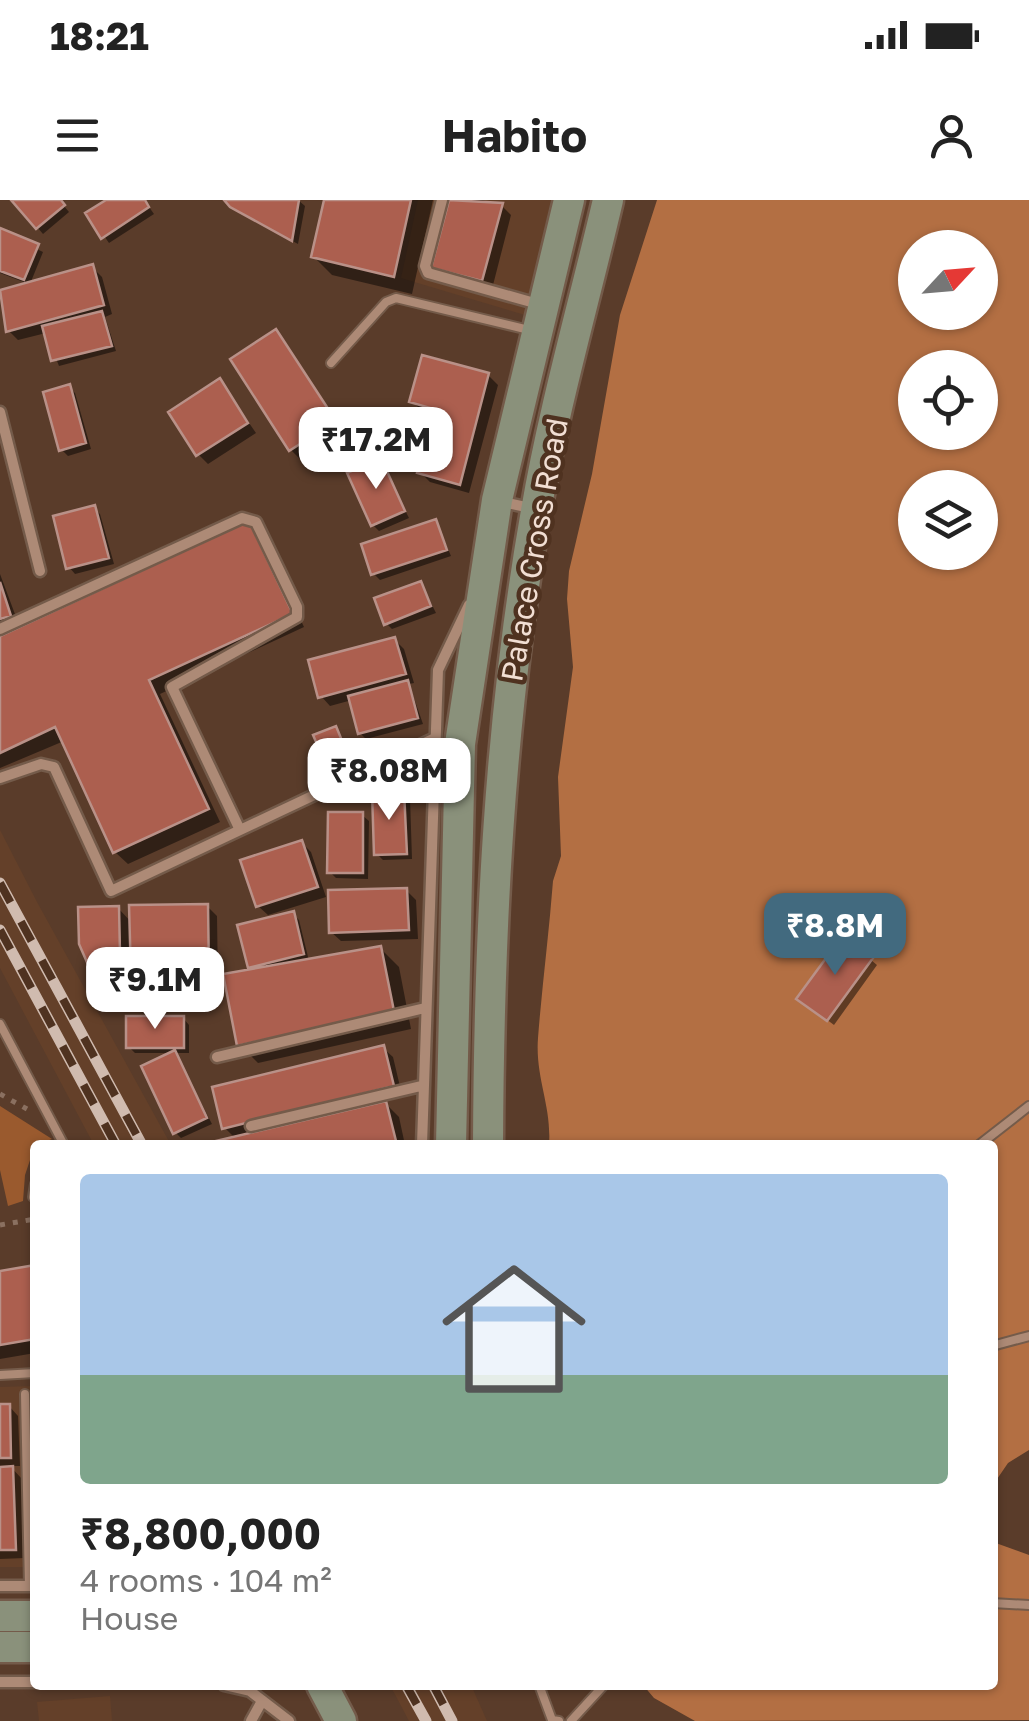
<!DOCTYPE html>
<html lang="en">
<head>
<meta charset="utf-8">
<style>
  body { margin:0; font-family:"Golos Text",sans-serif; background:#f6f6f6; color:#222; height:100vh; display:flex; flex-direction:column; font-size:38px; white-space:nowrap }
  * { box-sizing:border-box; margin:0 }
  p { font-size:32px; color:#767676 }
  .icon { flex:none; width:55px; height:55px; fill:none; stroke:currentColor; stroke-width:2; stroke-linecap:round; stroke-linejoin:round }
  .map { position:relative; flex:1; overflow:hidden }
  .sheet { position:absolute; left:30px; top:940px; width:968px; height:550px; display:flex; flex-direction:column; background:#fff; border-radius:10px; box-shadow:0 2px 8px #0004 }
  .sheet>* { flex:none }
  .needle { width:65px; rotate:64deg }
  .tools { position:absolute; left:898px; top:30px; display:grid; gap:20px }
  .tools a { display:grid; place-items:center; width:100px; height:100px; border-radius:50%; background:#fff; box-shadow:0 2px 8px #0004; font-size:50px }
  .price { position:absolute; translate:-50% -85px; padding:0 22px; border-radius:20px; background:#fff; color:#222; font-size:32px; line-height:65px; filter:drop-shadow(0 2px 5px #0008) }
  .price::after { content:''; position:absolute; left:50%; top:60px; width:30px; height:22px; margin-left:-15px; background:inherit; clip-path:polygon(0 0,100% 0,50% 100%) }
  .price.on { background:#426a7f; color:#fff }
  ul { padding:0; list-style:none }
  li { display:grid; align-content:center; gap:20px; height:530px; padding:0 50px }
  li span { display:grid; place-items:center; height:310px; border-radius:10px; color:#555 }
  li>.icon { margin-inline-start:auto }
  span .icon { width:180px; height:180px; fill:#fffc; stroke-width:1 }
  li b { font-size:42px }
  .status { display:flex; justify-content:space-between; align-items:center; height:70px; padding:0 50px; background:#fff; direction:ltr }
  .status svg { height:28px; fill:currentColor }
  header { display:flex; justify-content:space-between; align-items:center; height:130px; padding:0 50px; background:#fff; font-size:45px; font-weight:700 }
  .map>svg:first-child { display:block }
  .built { fill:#644029 }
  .green { fill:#9a5a2e }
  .forest { fill:#b36f43; fill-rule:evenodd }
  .shadow { fill:#0007 }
  .building { fill:#ac5f4f; stroke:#b99188; stroke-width:2.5 }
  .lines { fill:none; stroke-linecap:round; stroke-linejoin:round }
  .lane-casing { stroke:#745b4a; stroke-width:12 }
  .street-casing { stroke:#745b4a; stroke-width:15 }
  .secondary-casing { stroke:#745b4a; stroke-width:35 }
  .path { stroke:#8a7060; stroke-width:5; stroke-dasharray:5 8; stroke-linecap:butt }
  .lane { stroke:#ad8a76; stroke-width:8 }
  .street { stroke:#ad8a76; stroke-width:10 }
  .secondary { stroke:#8a917b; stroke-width:30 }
  .rail-casing { stroke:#d0bbaf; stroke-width:11 }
  .rail { stroke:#4f3220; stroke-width:8; stroke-dasharray:22; stroke-linecap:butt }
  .labels { text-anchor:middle; stroke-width:9; stroke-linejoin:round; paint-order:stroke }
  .street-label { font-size:30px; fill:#f1ded3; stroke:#4f3220 }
</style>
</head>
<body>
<div class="status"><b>18:21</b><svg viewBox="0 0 49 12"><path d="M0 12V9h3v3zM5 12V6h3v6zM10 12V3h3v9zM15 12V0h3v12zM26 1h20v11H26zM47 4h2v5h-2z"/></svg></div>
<header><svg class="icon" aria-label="menu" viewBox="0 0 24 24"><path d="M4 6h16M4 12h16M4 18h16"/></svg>Habito<svg class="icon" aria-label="person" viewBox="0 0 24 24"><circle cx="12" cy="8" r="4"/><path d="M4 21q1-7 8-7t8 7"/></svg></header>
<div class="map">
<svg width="1029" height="1521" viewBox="0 0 1029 1521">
  <rect width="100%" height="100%" fill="#5a3c2a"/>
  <!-- built -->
  <path class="built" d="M418 0H551L525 115 401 78Z
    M0 630 37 702 171 945H94L0 768Z
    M35 1186V1367H0V1187Z
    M390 1485H471L487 1521H409Z
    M110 1496 112 1521H39L37 1502Z"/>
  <!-- green -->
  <path class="green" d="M0 906 52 939 35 945 25 975 23 1001 8 1006 0 970Z"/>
  <!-- forest -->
  <path class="forest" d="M657 0H1029V1250L1008 1263 993 1285 992 945H549C552 906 535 878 538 838 542 786 549 733 553 681L561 656 558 577 573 467 567 399 569 371 592 274 620 115ZM915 48H980V112H915ZM915 168H980V232H915ZM915 288H980V352H915Z
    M993 1342 1029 1355V1520L695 1521 654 1498 643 1485H992Z"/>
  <!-- shadow -->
  <path class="shadow" d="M14 0H59L69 12 43 34Z
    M110 0H144L154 14 109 43 89 14Z
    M227 0H298L305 6 298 44 239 12Z
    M326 0H433L412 94 332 75 313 56Z
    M451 0H482L501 5 511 15 492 89 444 76 434 67Z
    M0 31 43 52 30 84 92 67 102 77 112 114 105 117 116 151 59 166 46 133 18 140 9 131 0 93 29 84 0 73Z
    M276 132 343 231 300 259 291 250Z
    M488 175 498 185 469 293 430 282 420 272 435 215 422 211 412 201Z
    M220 181 256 233 208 264 198 254Z
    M69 187 75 193 91 249 68 256 62 250Z
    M380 261 409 318 379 331 373 325Z
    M94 308 100 314 114 364 75 374 69 367Z
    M436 321 451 356 380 380 374 374Z
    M248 323 261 336 304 427 160 494 220 622 128 664 115 652 64 541 0 568V439Z
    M0 374 19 425 0 431Z
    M421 383 436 413 392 429 386 423Z
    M394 439 404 449 414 483 409 484 423 524 366 539 360 533 352 500 330 506 321 496Z
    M335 529 354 565 335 572 329 566Z
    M404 592 410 598 412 659 383 660 377 654Z
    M362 615 369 621 368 679 336 678 330 672Z
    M302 643 311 652 326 697 268 715 258 706Z
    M406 690 416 700 418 739 341 741 331 732Z
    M207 706 217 716 218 784 143 785 129 771 130 809 116 810 106 800 118 708 132 723Z
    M293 714 299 720 309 761 380 748 399 767 411 829 258 863 239 844 255 771 250 766Z
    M871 760 877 765 834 825 806 804Z
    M183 818 189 825V853H175L212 924 181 938 175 932 174 853H135L129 847Z
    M383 848 393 857 402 895 382 900 399 917 405 945H210L236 939 224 927Z
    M35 1068V1153L0 1159V1074Z
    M0 1206H9L18 1216 20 1266H10L22 1279 25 1358 0 1359Z"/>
  <!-- building -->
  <path class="building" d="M11 0H61L65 5 36 29Z
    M106 0H145L149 7 101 39 85 13Z
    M224 0H299L292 41 230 7Z
    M324 0H411L394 77 311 57Z
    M449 0 503 3 482 81 431 68Z
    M0 28 39 44 24 80 0 71Z
    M93 64 104 105 6 132 0 90Z
    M102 111 112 146 51 161 42 126Z
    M276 129 336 221 289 251 230 159Z
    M422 155 489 173 460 285 417 273 434 209 409 202Z
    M220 178 248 223 196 256 168 212Z
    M70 184 86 243 59 251 43 192Z
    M381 258 405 311 371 326 347 273Z
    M95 305 109 358 66 369 53 316Z
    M436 319 447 350 371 375 361 344Z
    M249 320 293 414 149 480 209 609 113 653 55 527 0 553V436Z
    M421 381 431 406 384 425 374 398Z
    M0 382 11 416 0 419Z
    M395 437 406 474 318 498 308 460Z
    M408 480 418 518 358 534 348 496Z
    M336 526 349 558 327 567 313 535Z
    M404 590 407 654 374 655 372 591Z
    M328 612H363V673H327Z
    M302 640 318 687 256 707 240 660Z
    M407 688 409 730 329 733 328 690Z
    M208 704 209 775 131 776 129 705Z
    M119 706 121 801H104L79 744 78 707Z
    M294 711 304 754 248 768 237 725Z
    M843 735 873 758 827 821 796 799Z
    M381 746 394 811 237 846 223 774Z
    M126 816H184V848H126Z
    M384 845 394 886 222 929 212 887Z
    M175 850 207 918 173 934 141 866Z
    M386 901 397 945H199Z
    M35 1065V1139L0 1145V1071Z
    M0 1204H10L11 1258H0Z
    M13 1266 16 1350H0V1267Z"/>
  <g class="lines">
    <defs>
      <path id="lane" d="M331 163 386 102 396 98 533 131
        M0 824 64 945
        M979 945 1029 906
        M33 997 35 984
        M992 1146 1029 1136
        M0 1175 35 1173
        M25 1194 29 1386
        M992 1403 1029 1405
        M539 1485 552 1520 559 1521
        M571 1521 604 1485"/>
      <path id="street" d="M442 0 425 66 428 73 538 104
        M0 212 40 371
        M498 301 535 309
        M0 429 242 318 256 322 297 407V417L172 487 240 630
        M0 578 41 564 54 567 111 691 435 538
        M217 857 425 808
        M251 926 421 886
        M422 945 438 470 469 405
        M0 1386H35
        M0 1482H35
        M224 1485 250 1491 289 1521
        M251 1521 262 1501"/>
      <path id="secondary" d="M451 945 460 544 497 300 569 0
        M488 945C489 732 499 521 536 311 554 206 584 103 608 0
        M0 1416H35
        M0 1447H35
        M322 1485 341 1521"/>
    </defs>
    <!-- lane casing -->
    <use href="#lane" class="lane-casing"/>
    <!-- street casing -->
    <use href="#street" class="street-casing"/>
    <!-- secondary casing -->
    <use href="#secondary" class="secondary-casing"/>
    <!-- path -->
    <path class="path" d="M0 894 27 909
      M0 1025 35 1019"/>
    <!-- lane -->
    <use href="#lane" class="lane"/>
    <!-- street -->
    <use href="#street" class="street"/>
    <!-- secondary -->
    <use href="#secondary" class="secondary"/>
    <defs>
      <path id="rail" d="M0 683 142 945
        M0 730 116 945
        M406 1485 426 1521
        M433 1485 452 1521"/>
    </defs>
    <!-- rail casing -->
    <use href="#rail" class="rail-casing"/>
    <!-- rail -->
    <use href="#rail" class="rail"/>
  </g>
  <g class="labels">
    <!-- street labels -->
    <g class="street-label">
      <text transform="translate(535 350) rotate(-80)" y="10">Palace Cross Road</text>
    </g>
  </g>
</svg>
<div class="tools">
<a><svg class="needle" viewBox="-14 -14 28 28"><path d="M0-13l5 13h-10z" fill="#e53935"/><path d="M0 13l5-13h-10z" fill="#767676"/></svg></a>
<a><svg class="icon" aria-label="locate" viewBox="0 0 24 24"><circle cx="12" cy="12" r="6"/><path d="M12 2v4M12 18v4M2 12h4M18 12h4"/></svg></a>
<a><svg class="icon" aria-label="layers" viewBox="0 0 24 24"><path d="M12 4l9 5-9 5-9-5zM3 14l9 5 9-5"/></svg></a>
</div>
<b class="price" style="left:376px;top:292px">₹17.2M</b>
<b class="price" style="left:389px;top:623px">₹8.08M</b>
<b class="price on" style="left:835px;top:778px">₹8.8M</b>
<b class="price" style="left:155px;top:832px">₹9.1M</b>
<section class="sheet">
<ul>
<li><span style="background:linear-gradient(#a9c7e8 65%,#7fa58c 0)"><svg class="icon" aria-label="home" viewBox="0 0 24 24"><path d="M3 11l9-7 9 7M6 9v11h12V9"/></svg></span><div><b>₹8,800,000</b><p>4 rooms · 104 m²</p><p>House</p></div></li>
</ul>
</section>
</div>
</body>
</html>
